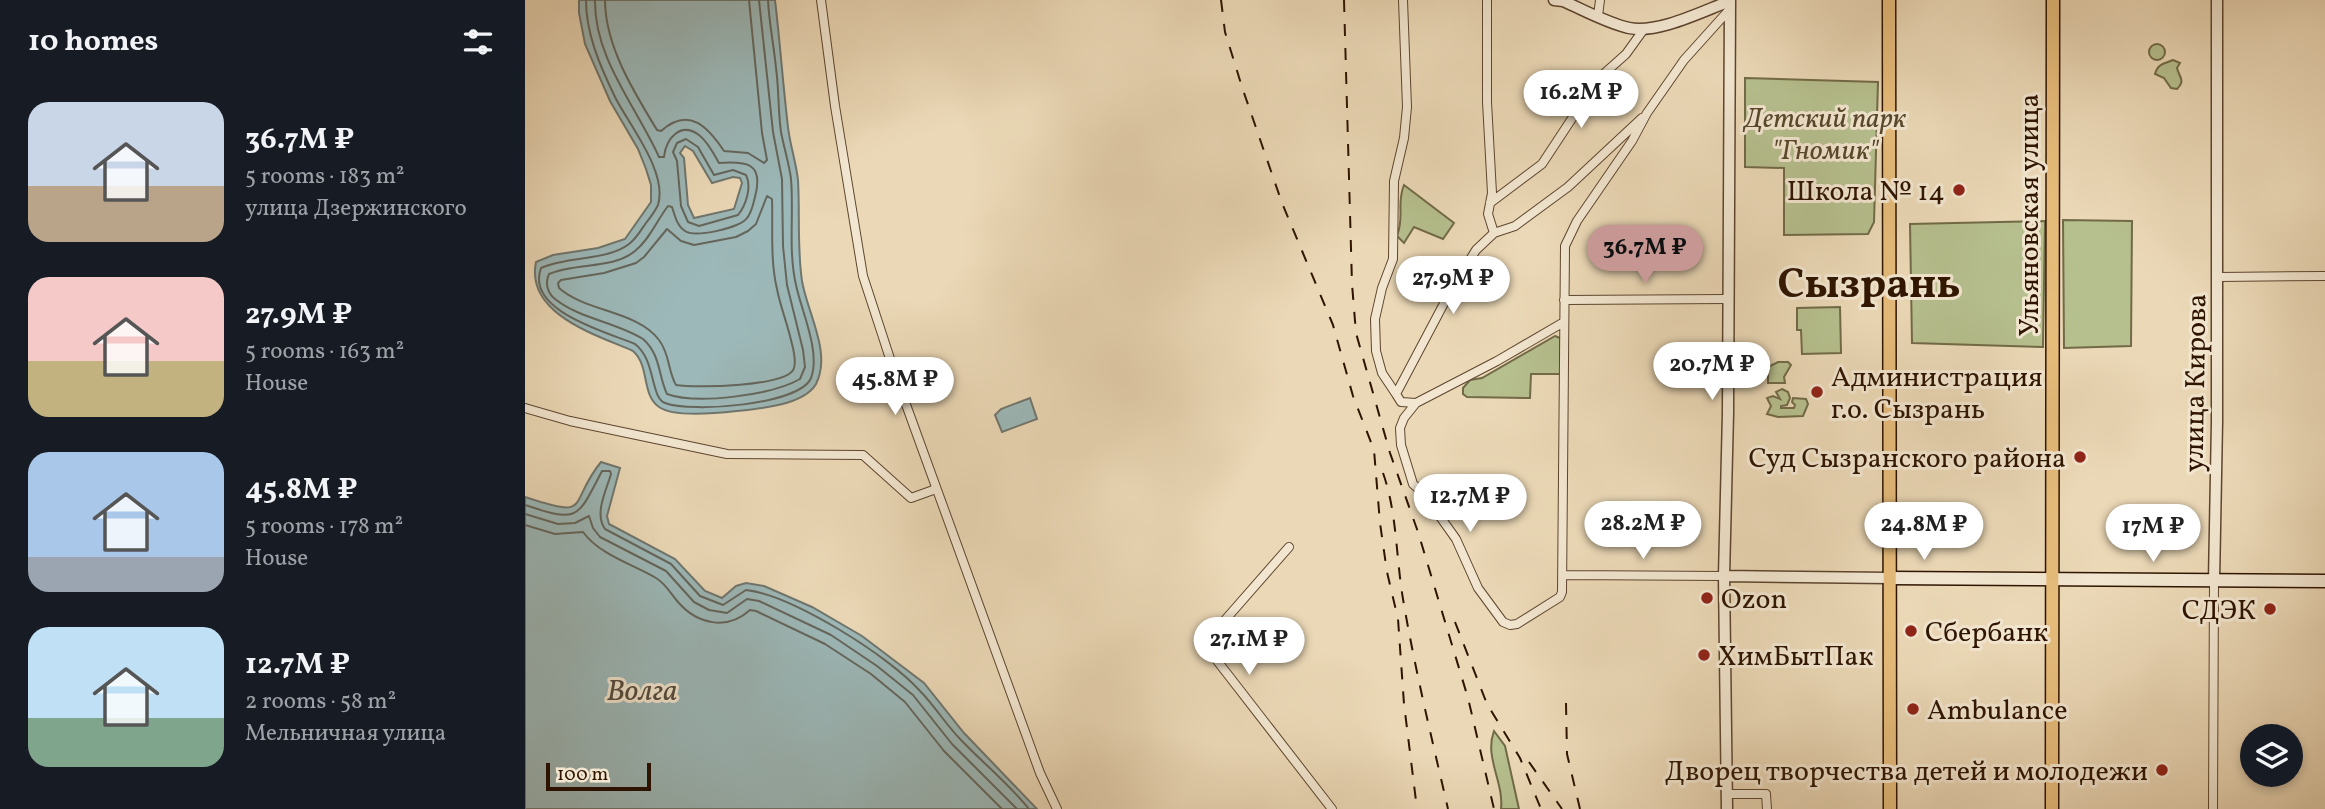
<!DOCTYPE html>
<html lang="en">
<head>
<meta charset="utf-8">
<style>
  body { margin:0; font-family:Vollkorn,serif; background:#20242c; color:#f1f3f6; height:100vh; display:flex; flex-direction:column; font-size:26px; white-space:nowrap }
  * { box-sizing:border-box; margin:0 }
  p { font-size:23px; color:#9ea1a6 }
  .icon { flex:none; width:38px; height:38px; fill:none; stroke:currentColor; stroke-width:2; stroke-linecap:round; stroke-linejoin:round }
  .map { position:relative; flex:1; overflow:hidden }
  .drawer { display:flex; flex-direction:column; background:#171b24; width:525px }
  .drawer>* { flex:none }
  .controls { position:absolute; left:1715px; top:724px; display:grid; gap:14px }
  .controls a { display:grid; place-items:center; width:63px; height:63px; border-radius:50%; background:#171b24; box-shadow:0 4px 10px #0003; font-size:35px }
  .scale { position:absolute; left:21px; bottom:18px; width:105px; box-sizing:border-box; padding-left:7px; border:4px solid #2e1400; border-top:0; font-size:19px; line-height:24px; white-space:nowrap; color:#2e1400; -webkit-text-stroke:5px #f2e6d0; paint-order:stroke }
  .price { position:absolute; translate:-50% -60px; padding:0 16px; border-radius:24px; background:#fff; color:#222; font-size:23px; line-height:46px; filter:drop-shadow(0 2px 4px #0008) }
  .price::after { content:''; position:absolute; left:50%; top:42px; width:21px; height:16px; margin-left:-10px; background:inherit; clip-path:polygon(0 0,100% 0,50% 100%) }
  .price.active { background:#c59692; color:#111 }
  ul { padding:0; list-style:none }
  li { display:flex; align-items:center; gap:21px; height:175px; padding:0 28px }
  li span { display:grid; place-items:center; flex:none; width:196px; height:140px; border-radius:21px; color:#555 }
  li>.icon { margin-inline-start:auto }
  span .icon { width:84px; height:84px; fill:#fffc; stroke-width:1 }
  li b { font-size:30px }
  h2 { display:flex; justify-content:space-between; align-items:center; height:84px; padding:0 28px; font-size:30px }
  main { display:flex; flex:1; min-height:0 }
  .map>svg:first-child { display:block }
  .green { fill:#b6bf8e; stroke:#726a47; stroke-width:2 }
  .water { fill:#9cb8b8; stroke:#70766e; stroke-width:2; fill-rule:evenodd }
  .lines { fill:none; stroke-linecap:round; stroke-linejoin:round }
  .shore { stroke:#65665c; stroke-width:2 }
  .minor-casing { stroke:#5d452e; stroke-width:10 }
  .tertiary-casing { stroke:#5d452e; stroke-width:13 }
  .secondary-casing { stroke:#2e1400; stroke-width:15 }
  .primary-casing { stroke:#2e1400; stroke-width:15 }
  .minor { stroke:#f2e6d0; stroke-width:8 }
  .tertiary { stroke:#f2e6d0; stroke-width:10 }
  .secondary { stroke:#f2e6d0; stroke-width:12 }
  .primary { stroke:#e6bc7b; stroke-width:12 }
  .rail { stroke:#2e1400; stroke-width:2; stroke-dasharray:12 12; stroke-linecap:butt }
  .poi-dot { fill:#8f2418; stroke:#f2e6d0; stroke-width:2.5 }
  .labels { text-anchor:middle; stroke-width:6; stroke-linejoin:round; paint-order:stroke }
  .park-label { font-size:28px; font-style:italic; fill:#57472b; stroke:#f2e6d0 }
  .poi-label { font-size:28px; fill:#2e1400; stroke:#f2e6d0; text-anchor:start }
  .street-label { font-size:28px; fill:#2e1400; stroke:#f2e6d0 }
  .water-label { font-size:30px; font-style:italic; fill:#544d40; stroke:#f2e6d0 }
  .town-label { font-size:42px; font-weight:bold; fill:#2e1400; stroke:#f2e6d0 }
</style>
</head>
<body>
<main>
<section class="drawer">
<h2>10 homes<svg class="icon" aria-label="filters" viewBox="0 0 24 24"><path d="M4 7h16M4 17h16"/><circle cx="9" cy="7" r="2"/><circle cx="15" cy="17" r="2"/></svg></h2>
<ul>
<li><span style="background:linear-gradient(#c9d6e8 60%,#b9a48a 0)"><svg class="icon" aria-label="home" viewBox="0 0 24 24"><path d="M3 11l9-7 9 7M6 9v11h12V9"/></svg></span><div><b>36.7M ₽</b><p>5 rooms · 183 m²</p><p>улица Дзержинского</p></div></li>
<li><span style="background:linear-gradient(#f6c9c9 60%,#c2b280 0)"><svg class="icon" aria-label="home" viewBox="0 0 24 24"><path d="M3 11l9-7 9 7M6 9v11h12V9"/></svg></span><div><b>27.9M ₽</b><p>5 rooms · 163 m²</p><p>House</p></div></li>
<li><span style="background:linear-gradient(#a9c7e8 75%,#9aa5b1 0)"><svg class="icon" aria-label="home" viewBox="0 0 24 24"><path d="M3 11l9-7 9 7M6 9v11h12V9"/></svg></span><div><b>45.8M ₽</b><p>5 rooms · 178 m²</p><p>House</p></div></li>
<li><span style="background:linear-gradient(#bfe0f5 65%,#7fa58c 0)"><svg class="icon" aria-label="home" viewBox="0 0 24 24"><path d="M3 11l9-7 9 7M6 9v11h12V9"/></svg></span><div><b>12.7M ₽</b><p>2 rooms · 58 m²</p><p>Мельничная улица</p></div></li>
</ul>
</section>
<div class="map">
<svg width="1800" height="809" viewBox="0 0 1800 809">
  <rect width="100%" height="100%" fill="#ebd8b6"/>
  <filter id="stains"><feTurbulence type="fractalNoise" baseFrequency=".00286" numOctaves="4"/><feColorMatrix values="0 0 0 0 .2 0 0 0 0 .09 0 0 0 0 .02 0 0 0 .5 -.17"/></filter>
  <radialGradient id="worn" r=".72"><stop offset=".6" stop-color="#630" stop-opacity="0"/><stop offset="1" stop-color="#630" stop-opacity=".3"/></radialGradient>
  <!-- green -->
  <path class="green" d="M1624 52a8 8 0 1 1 16 0a8 8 0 1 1-16 0Z
    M1648 60 1655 63 1652 68C1654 77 1661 80 1652 89L1646 88 1639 78 1630 74C1633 63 1639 64 1648 60Z
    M1220 78 1353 82 1349 222 1343 234 1259 235V168L1220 167Z
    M879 185 929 223 918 239 889 227 879 243 872 236C880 215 871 205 879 185Z
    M1538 220 1607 221 1606 346 1539 348Z
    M1520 221 1518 347 1387 343 1385 224Z
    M1315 307 1316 353 1277 354 1276 330H1272V308Z
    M1030 336 1035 338V374H1006L1005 398 942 397 938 394V388L945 380 957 378Z
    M1253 362H1263L1266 365 1259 377 1260 383H1243V367Z
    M1257 389 1263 392 1265 398 1262 405 1256 406V408H1269L1270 405 1267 402 1268 398 1281 399 1283 404 1278 416 1253 417 1242 414 1246 406 1242 398 1248 396 1255 399 1251 392Z
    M969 731 980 746 994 809H976C979 782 959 757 969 731Z"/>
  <!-- water -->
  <path class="water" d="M54 0H250C255 42 258 85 263 127 265 145 271 162 273 180 275 213 272 247 277 281 282 312 307 353 291 384 279 405 234 409 212 411 194 413 149 418 134 407 116 394 125 366 108 351 75 336 0 315 11 262L28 255 73 248 100 239 126 202V185L121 169 113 149 85 101 60 44 54 13ZM160 146 168 151 187 183 208 177 215 178 217 183 209 209 169 218 163 205 159 158 155 153Z
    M505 398 512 419 477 432 470 415 476 409Z
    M76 462 95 468 82 516 84 524 150 559 180 591 197 598 211 586 221 583 239 586 287 607 337 636 399 683 439 733 512 809H0V497C68 520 42 504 76 462Z"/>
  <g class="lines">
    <!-- shore -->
    <path class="shore" d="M61 0C61 34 75 66 90 97 104 125 143 172 133 205 130 211 125 218 121 223 116 230 111 239 104 244 82 261 42 256 16 268 0 311 82 332 110 344 131 360 125 397 140 403 166 413 275 405 286 378 296 352 276 310 271 285 263 250 269 214 266 179 264 163 259 148 256 132 253 111 254 89 251 68 249 46 244 23 243 0
      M70 0C69 58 111 106 134 157H139C141 139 155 121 174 135 183 142 189 154 194 163 222 161 239 163 230 197 228 204 227 212 222 218 215 228 170 238 160 231 152 226 150 216 147 207L143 206C132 220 125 239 110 251 87 270 51 262 24 274 20 282 22 293 30 299 55 319 91 322 118 339 136 355 133 375 142 394 172 405 247 395 275 379L280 367 278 350 262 285 258 246 257 179 248 132 234 0
      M80 0C80 46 109 92 132 130L136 131C164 106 183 127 199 151L223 153 239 163 242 160 237 133 224 0
      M161 139 173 147 189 175 208 170 221 175C227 187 221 205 213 215L174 226 163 222 156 206 152 161 148 152 152 143Z
      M242 196 247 199C248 228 245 260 252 289 255 305 261 320 265 336 267 345 272 358 269 368 264 387 169 388 151 385 143 372 145 354 134 340 113 311 61 312 34 288L33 283 36 280 79 273 111 263 119 257 142 229 156 241 169 245 211 237 223 231 231 224Z
      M0 505C54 523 52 519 77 471H85L86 474C81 491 69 514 80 529L146 564 175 596 198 605 221 590C267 595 364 656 395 691 410 706 421 725 436 740 458 763 484 784 504 809
      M0 514 33 524 50 523 64 516 68 528 75 537 141 571 169 602 184 610 202 613 222 599 234 601 306 635 352 666 388 695 427 744 492 809
      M0 525 30 534 58 532C75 555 107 564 131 578 141 584 146 594 153 602 172 624 202 631 225 610L231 611 300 644 346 674 380 702 419 751 477 809"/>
    <defs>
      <path id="minor" d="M296 0 310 106 338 276 371 377 515 773 532 809
        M962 0V102L967 193 963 214 969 233
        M1073 16 1075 0
        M965 203 1017 164 1073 79 1101 54 1119 29
        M1693 277 1800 276
        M1039 300 1202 299
        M1039 322 972 361 891 403 876 402 871 394 925 292 951 250 969 233 990 226 1043 187 1117 118
        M871 394 857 373 851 351 850 319 857 288 868 259 869 181 879 138 882 107 878 0
        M891 403 879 418 875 428 876 445 888 484 899 494 931 539 953 588 978 622 985 625 992 624 1035 597 1037 592 1040 246 1052 221 1107 141 1122 113 1159 60 1204 10
        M0 408 45 421 202 454 338 455 386 498 411 489
        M764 547 693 628 685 644 690 658 807 809
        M1038 575 1199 576
        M1202 794H1241L1242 809
        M1688 809 1689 581"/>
      <path id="tertiary" d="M1029 0 1038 1C1059 10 1082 23 1104 28 1133 34 1178 11 1205 1
        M1199 576 1365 578
        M1689 581 1692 422V0
        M1202 809 1199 576 1203 413 1205 0"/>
      <path id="secondary" d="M1365 578 1800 581"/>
      <path id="primary" d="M1364 0 1365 809
        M1527 809 1528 0"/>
    </defs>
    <!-- minor casing -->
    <use href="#minor" class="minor-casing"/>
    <!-- tertiary casing -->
    <use href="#tertiary" class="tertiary-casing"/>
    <!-- secondary casing -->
    <use href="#secondary" class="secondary-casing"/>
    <!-- primary casing -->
    <use href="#primary" class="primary-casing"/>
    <!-- minor -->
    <use href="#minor" class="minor"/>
    <!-- tertiary -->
    <use href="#tertiary" class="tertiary"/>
    <!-- secondary -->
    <use href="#secondary" class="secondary"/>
    <!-- primary -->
    <use href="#primary" class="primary"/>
    <!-- rail -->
    <path class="rail" d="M696 0 700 32 718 90 757 203 808 325 828 396 849 450 855 523 862 572 873 619 879 704 892 809
      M819 0 827 284 831 333 865 453 893 532 943 698 969 809
      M858 473C872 512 871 558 878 599 890 670 907 739 923 809
      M930 622 962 704 995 758 1016 809
      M1041 703 1042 754 1055 809
      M1004 762 1037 809"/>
  </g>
  <!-- markers -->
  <g class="poi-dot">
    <circle cx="1434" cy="190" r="7"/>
    <circle cx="1292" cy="392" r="7"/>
    <circle cx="1555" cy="457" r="7"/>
    <circle cx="1182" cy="598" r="7"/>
    <circle cx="1745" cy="609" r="7"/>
    <circle cx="1386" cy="631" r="7"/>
    <circle cx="1179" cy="655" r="7"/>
    <circle cx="1388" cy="709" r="7"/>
    <circle cx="1637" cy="770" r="7"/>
  </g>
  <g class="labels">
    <!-- park labels -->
    <g class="park-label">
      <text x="1300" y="127">Детский парк<tspan x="1300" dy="32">"Гномик"</tspan></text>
    </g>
    <!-- poi labels -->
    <g class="poi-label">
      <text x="1420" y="200" text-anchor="end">Школа № 14</text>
      <text x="1306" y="386">Администрация<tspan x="1306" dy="32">г.о. Сызрань</tspan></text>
      <text x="1541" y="467" text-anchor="end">Суд Сызранского района</text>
      <text x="1196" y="608">Ozon</text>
      <text x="1731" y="619" text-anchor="end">СДЭК</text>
      <text x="1400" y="641">Сбербанк</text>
      <text x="1193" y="665">ХимБытПак</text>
      <text x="1402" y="719">Ambulance</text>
      <text x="1623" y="780" text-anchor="end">Дворец творчества детей и молодежи</text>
    </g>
    <!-- street labels -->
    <g class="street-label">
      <text transform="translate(1503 215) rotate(-90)" y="10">Ульяновская улица</text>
      <text transform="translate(1669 383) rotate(-89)" y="10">улица Кирова</text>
    </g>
    <!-- water labels -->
    <g class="water-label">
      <text x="117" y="700">Волга</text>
    </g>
    <!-- town labels -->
    <g class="town-label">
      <text x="1344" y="297">Сызрань</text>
    </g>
  </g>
  <rect width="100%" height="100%" filter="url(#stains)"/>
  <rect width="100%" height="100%" fill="url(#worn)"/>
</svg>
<div class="controls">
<a><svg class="icon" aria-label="layers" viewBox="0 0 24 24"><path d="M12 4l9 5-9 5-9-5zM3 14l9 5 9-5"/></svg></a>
</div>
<div class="scale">100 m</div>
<b class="price" style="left:1056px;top:130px">16.2M ₽</b>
<b class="price active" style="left:1120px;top:285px">36.7M ₽</b>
<b class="price" style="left:928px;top:316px">27.9M ₽</b>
<b class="price" style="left:1187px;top:402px">20.7M ₽</b>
<b class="price" style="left:370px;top:417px">45.8M ₽</b>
<b class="price" style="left:945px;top:534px">12.7M ₽</b>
<b class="price" style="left:1118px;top:561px">28.2M ₽</b>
<b class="price" style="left:1399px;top:562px">24.8M ₽</b>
<b class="price" style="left:1628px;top:564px">17M ₽</b>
<b class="price" style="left:724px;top:677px">27.1M ₽</b>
</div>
</main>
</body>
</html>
